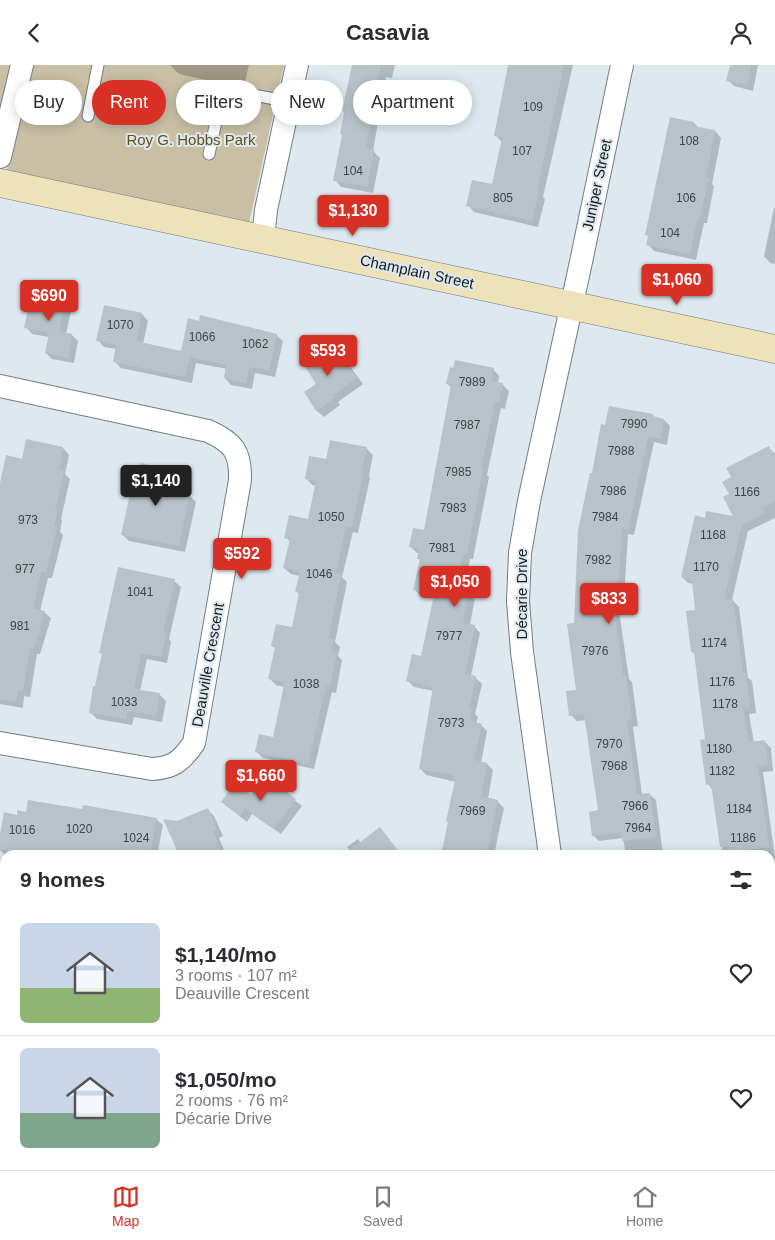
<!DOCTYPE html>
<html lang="en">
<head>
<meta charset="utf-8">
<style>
  body { margin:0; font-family:Helvetica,sans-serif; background:#f2f2f3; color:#2b2b33; height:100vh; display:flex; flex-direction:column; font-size:19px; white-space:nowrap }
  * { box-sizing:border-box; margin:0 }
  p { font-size:16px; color:#7c7c81 }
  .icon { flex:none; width:28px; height:28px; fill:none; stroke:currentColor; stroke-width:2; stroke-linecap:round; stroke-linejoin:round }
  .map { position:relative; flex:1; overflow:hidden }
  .side { position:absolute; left:0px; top:785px; width:775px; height:320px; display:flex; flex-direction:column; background:#fff; border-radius:15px 15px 0 0; box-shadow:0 2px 12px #0003 }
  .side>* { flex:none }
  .top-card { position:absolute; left:15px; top:15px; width:500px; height:45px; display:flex; gap:10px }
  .price { position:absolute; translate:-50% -42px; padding:0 11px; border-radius:5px; background:#d93025; color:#fff; font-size:16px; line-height:32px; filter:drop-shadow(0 1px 2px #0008) }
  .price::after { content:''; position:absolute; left:50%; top:30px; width:15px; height:11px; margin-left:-8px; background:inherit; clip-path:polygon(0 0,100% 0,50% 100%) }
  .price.active { background:#222; color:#fff }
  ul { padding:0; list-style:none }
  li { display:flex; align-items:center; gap:15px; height:125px; padding:0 20px }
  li+li { border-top:1px solid #e1e1e2 }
  li span { display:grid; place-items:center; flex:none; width:140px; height:100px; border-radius:8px; color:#555 }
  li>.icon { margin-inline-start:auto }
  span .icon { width:60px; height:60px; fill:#fffc; stroke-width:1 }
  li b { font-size:21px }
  h2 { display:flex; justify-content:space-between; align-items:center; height:60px; padding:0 20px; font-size:21px }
  .tag { padding:0 18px; border-radius:22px; background:#fff; box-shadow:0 2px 12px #0003; font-size:18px; line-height:45px }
  .tag.active { background:#d93025; color:#fff }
  header { display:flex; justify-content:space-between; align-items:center; height:65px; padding:0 20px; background:#fff; font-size:22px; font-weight:600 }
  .dock { display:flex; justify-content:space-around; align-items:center; height:70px; border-top:1px solid #e1e1e2; background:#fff; font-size:14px; color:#7c7c81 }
  .dock a { display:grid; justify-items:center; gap:2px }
  .dock .active { color:#d93025 }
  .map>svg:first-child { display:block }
  .green { fill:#c8bfa5 }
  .shadow { fill:#0003 }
  .building { fill:#b8c3c9 }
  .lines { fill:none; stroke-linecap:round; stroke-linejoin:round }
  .lane-casing { stroke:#727c83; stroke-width:13 }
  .street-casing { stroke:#727c83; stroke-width:24 }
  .secondary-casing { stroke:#727c83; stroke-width:29 }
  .lane { stroke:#fff; stroke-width:11 }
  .street { stroke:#fff; stroke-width:22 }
  .secondary { stroke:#ede2b9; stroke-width:28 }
  .labels { text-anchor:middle; stroke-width:4; stroke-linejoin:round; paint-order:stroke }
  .number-label { font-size:12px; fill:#3f4548 }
  .park-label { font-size:15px; fill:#63511a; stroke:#dde8ef }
  .street-label { font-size:15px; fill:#171b1d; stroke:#dde8ef }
</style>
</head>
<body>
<header><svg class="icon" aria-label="back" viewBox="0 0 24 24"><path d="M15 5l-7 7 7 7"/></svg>Casavia<svg class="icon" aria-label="person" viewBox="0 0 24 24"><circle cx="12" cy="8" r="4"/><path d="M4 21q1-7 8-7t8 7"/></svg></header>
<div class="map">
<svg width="775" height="1105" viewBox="0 0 775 1105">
  <rect width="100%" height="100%" fill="#dde8ef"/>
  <!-- green -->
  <path class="green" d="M0 0H19L0 93Z
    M24 0H284L248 163 5 116Z"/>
  <!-- shadow -->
  <path class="shadow" d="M170 0H249L244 21 234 19V21L179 9Z
    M354 0H395L392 13 386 12 373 86 380 93 373 128 341 122 335 115Z
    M515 0H573L543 132 545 134 538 162 474 147 468 140 493 120 502 77 495 70Z
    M731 0H758L753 26 734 21 728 15Z
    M671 54 694 58 699 63 715 66 721 73 712 119 714 121 707 158H704L696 195 654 186 648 179Z
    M774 143H775V199L770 198 764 191Z
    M65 234 72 241 66 269 72 270 78 276 74 298 52 294 46 288 49 272 32 269 26 262Z
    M142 249 148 256 143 279 182 287 276 270 283 276 275 312 255 308 252 324 231 320 225 313 227 304 196 298 192 318 121 303 114 296 117 284 104 282 98 275Z
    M335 282 341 289 363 319 338 337 340 340 324 352 317 346 305 328 318 319Z
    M493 304 499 311 498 319H502L509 326 505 344 501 343 487 410 489 412 473 494H470L464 526 469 527 475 533 470 560 474 561 480 568 471 611 475 612 482 619 475 649 478 652 476 659 481 660 487 666 481 698 487 699 493 705 488 734 497 736 504 743 494 790H445L456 717 426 710 420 703 434 626 414 622 408 616 422 592 434 534 421 532 415 525 421 496 418 493 420 488H417L410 481 425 467 452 323 448 319Z
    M653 350 655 353 664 355 670 361 667 380 654 377 634 470 628 469 624 533 617 532 629 614 632 617 638 661 633 662 642 730 649 729 656 735 663 790H626L623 773 599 776 593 770 599 746 587 655 577 656 571 650 577 626 575 559 593 410 606 361Z
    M27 376 63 383 69 390 65 409 70 414 61 454 62 455 60 467 63 470 52 513H48L40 546 44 547 51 553 40 589H37L30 632 24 631 23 643 0 639V438L23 395Z
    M366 383 373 390 369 411 370 413 358 468 353 467 342 512 347 517 335 577 340 582 338 591 342 595 336 628 332 627 314 704 263 693 256 686 274 674 284 622 276 620 270 614 276 584 272 581 293 563 300 530 296 526 300 511 291 509 284 503 290 477 286 472 309 455 317 421 312 420 306 413 326 396Z
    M769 383 775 389V453L748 466 732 535 739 542 748 613 752 616 756 648 749 649 754 678 764 676 771 683 773 706 763 707 775 792V862H770V790H723L713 725 708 719 707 675 696 590 692 587 696 546 694 519 688 518 682 512 706 455 736 453 730 429 733 413Z
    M177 408 184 415 181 429 189 430 196 437 185 487 129 476 123 470Z
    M174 516 181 522 169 574 171 577 167 598 147 594 140 626 159 629 166 636 162 657 134 652 132 660 97 654 90 647 103 590 100 587Z
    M266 713 302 741 281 769 252 749 247 757 222 737 251 732Z
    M83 745 156 754 163 760 157 790H5L0 785V776L18 751 27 748Z
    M208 745 214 751 223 771 219 773 226 790H180L177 757Z
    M386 770 401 790H347L351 787 347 782 358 774 361 778Z
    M0 862 5 863V922H0Z
    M770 983 775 984V1036L770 1035Z
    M0 1010 5 1012V1071L0 1070Z
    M413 1100H467L466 1105H412Z
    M572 1100H730L742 1105H572Z"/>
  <!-- building -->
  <path class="building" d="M352 0H381L366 83 374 85 367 122 333 116 342 70 340 69 344 47 342 46Z
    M508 0H564L537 126H539L532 156 466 141 472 115 492 119 502 73 494 71Z
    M730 0H751L747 20 726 16Z
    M670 52 694 57 693 61 715 65 706 113H709L700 152H698L690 189 646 180 648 171 645 170Z
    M32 226 66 233 59 266 72 269 68 293 45 288 49 268 24 263Z
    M104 240 142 248 136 276 181 286 188 253 199 256 200 250 277 269 269 306 249 302 246 318 224 313 226 300 190 292 185 312 113 297 116 280 96 276Z
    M335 281 357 313 333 330 335 333 316 346 304 327 316 319 304 300Z
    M455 295 494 303 491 316 503 318 499 338 495 337 481 404H483L467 489 464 488 457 523 469 526 463 558 475 560 465 609 476 611 469 644H472L470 656 482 659 474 695 487 698 481 731 498 735 487 790H441L448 757 446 756 455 715H452L453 710 419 704 433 622 406 616 412 589 421 591 434 530 413 525 420 494H417L419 484 409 482 413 463 424 465 451 320 446 319 450 302 453 303Z
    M609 341 653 349V351L664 354 661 374 648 372 628 465 622 463 618 527 612 526 623 610H626L632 655 627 656 637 729 650 728 656 772 622 776 621 767 592 771 589 747 598 745 584 649 569 651 566 626 576 625 567 559 574 558 578 465 590 408H592L601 359 605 360Z
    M26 374 63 382 59 405 64 406 55 447 57 448 54 461 57 462 46 507H41L33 543 45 546 34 584 30 583 23 626H18L16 637 0 634V418L6 390 22 394Z
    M330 375 367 382 362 405H364L352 462 346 461 336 508 341 509 329 573 334 574 331 587 337 588 330 622 326 621 308 699 255 687 259 669 273 672 283 625V617L268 614 275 582 271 581 276 559 292 562 299 528 295 526 300 507 283 503 290 474 284 473 289 450 308 454 316 416 305 414 309 391 326 394Z
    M769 381 775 392V436L762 443 765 448 742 460 724 535 733 534 743 609 746 608 750 642 743 643 749 677 765 675 768 700 758 701 769 782 729 787V781L720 782 711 719 706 720 700 675 705 674 694 587H691L686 546 695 545 692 515 681 512 695 450 705 453 706 446 733 451 723 432 729 429 722 417 731 412 726 403Z
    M141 398 178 407 174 426 190 429 179 481 121 470 132 420 136 421Z
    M118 502 175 514 163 568 166 569 161 592 141 588 134 624 160 628 156 651 128 646 126 654 89 648 93 621H95L102 588H99Z
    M265 711 296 734 274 764 245 743 240 751 221 737 234 719 251 730Z
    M28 735 82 744 83 740 157 753 150 790H10V786L0 784V769L4 747 17 750V745L26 747Z
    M208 743 217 765 213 766 223 790H179L163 754 177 756Z
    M380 762 401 790H343Z"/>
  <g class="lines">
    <defs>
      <path id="lane" d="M88 51 98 0
        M209 89 223 24 290 37"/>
      <path id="street" d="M0 92 22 0
        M263 174 266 145 297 0
        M0 321 208 366C233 377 241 387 240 415L194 678C182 695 174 703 152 704L0 678
        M550 790 522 587 518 536 520 488 529 436 581 197 622 0
        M770 910H775
        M0 960 5 961
        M511 1105 512 1100"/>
      <path id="secondary" d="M0 118 775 284"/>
    </defs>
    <!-- lane casing -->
    <use href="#lane" class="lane-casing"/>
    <!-- street casing -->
    <use href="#street" class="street-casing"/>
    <!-- secondary casing -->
    <use href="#secondary" class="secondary-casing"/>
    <!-- lane -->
    <use href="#lane" class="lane"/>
    <!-- street -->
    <use href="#street" class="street"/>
    <!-- secondary -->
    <use href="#secondary" class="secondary"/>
  </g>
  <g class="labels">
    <!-- number labels -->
    <g class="number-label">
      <text x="533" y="46">109</text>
      <text x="689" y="80">108</text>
      <text x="522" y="90">107</text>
      <text x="353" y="110">104</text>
      <text x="503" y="137">805</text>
      <text x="686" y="137">106</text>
      <text x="670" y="172">104</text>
      <text x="120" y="264">1070</text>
      <text x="202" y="276">1066</text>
      <text x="255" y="283">1062</text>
      <text x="472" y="321">7989</text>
      <text x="634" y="363">7990</text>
      <text x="467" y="364">7987</text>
      <text x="621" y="390">7988</text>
      <text x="458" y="411">7985</text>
      <text x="613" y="430">7986</text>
      <text x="747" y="431">1166</text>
      <text x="453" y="447">7983</text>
      <text x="331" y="456">1050</text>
      <text x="605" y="456">7984</text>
      <text x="28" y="459">973</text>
      <text x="713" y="474">1168</text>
      <text x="442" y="487">7981</text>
      <text x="598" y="499">7982</text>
      <text x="706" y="506">1170</text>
      <text x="25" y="508">977</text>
      <text x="319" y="513">1046</text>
      <text x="140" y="531">1041</text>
      <text x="20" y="565">981</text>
      <text x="449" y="575">7977</text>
      <text x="714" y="582">1174</text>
      <text x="595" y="590">7976</text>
      <text x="722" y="621">1176</text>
      <text x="306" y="623">1038</text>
      <text x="124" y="641">1033</text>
      <text x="725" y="643">1178</text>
      <text x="451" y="662">7973</text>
      <text x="609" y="683">7970</text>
      <text x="719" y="688">1180</text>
      <text x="614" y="705">7968</text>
      <text x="722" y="710">1182</text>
      <text x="635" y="745">7966</text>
      <text x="739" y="748">1184</text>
      <text x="472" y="750">7969</text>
      <text x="638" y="767">7964</text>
      <text x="79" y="768">1020</text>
      <text x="22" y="769">1016</text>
      <text x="136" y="777">1024</text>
      <text x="743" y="777">1186</text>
    </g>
    <!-- park labels -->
    <g class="park-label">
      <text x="191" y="80">Roy G. Hobbs Park</text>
    </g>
    <!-- street labels -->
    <g class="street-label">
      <text transform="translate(597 120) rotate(-78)" y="5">Juniper Street</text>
      <text transform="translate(417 207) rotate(12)" y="5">Champlain Street</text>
      <text transform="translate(522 529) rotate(-90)" y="5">Décarie Drive</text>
      <text transform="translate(208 600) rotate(-80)" y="5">Deauville Crescent</text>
    </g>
  </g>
</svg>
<b class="price" style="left:353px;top:172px">$1,130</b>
<b class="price" style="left:677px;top:241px">$1,060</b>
<b class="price" style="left:49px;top:257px">$690</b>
<b class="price" style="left:328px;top:312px">$593</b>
<b class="price active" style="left:156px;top:442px">$1,140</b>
<b class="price" style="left:242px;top:515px">$592</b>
<b class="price" style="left:455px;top:543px">$1,050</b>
<b class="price" style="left:609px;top:560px">$833</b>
<b class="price" style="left:261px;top:737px">$1,660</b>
<div class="top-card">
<a class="tag">Buy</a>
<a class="tag active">Rent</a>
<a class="tag">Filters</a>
<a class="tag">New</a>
<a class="tag">Apartment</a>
</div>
<section class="side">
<h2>9 homes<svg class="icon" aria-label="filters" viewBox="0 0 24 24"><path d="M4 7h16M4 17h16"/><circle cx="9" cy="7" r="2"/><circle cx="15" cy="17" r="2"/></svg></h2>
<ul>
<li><span style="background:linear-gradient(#c9d6e8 65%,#8fb573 0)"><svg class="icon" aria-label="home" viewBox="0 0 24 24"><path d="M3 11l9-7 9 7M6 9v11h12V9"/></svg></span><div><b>$1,140/mo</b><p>3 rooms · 107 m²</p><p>Deauville Crescent</p></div><svg class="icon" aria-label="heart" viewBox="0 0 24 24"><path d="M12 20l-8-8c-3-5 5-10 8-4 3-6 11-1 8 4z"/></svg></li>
<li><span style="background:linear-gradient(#c9d6e8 65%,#7fa58c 0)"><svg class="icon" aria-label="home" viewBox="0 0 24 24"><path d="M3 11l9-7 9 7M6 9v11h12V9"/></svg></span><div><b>$1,050/mo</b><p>2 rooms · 76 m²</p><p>Décarie Drive</p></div><svg class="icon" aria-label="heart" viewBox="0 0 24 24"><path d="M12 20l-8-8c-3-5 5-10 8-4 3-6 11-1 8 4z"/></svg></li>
</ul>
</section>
</div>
<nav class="dock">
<a class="active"><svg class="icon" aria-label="map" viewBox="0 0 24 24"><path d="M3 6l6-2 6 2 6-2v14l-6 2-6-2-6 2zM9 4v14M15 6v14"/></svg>Map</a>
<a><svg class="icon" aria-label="saved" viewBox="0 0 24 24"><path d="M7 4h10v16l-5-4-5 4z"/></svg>Saved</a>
<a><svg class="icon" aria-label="home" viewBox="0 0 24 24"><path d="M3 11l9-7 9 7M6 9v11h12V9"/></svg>Home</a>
</nav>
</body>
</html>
